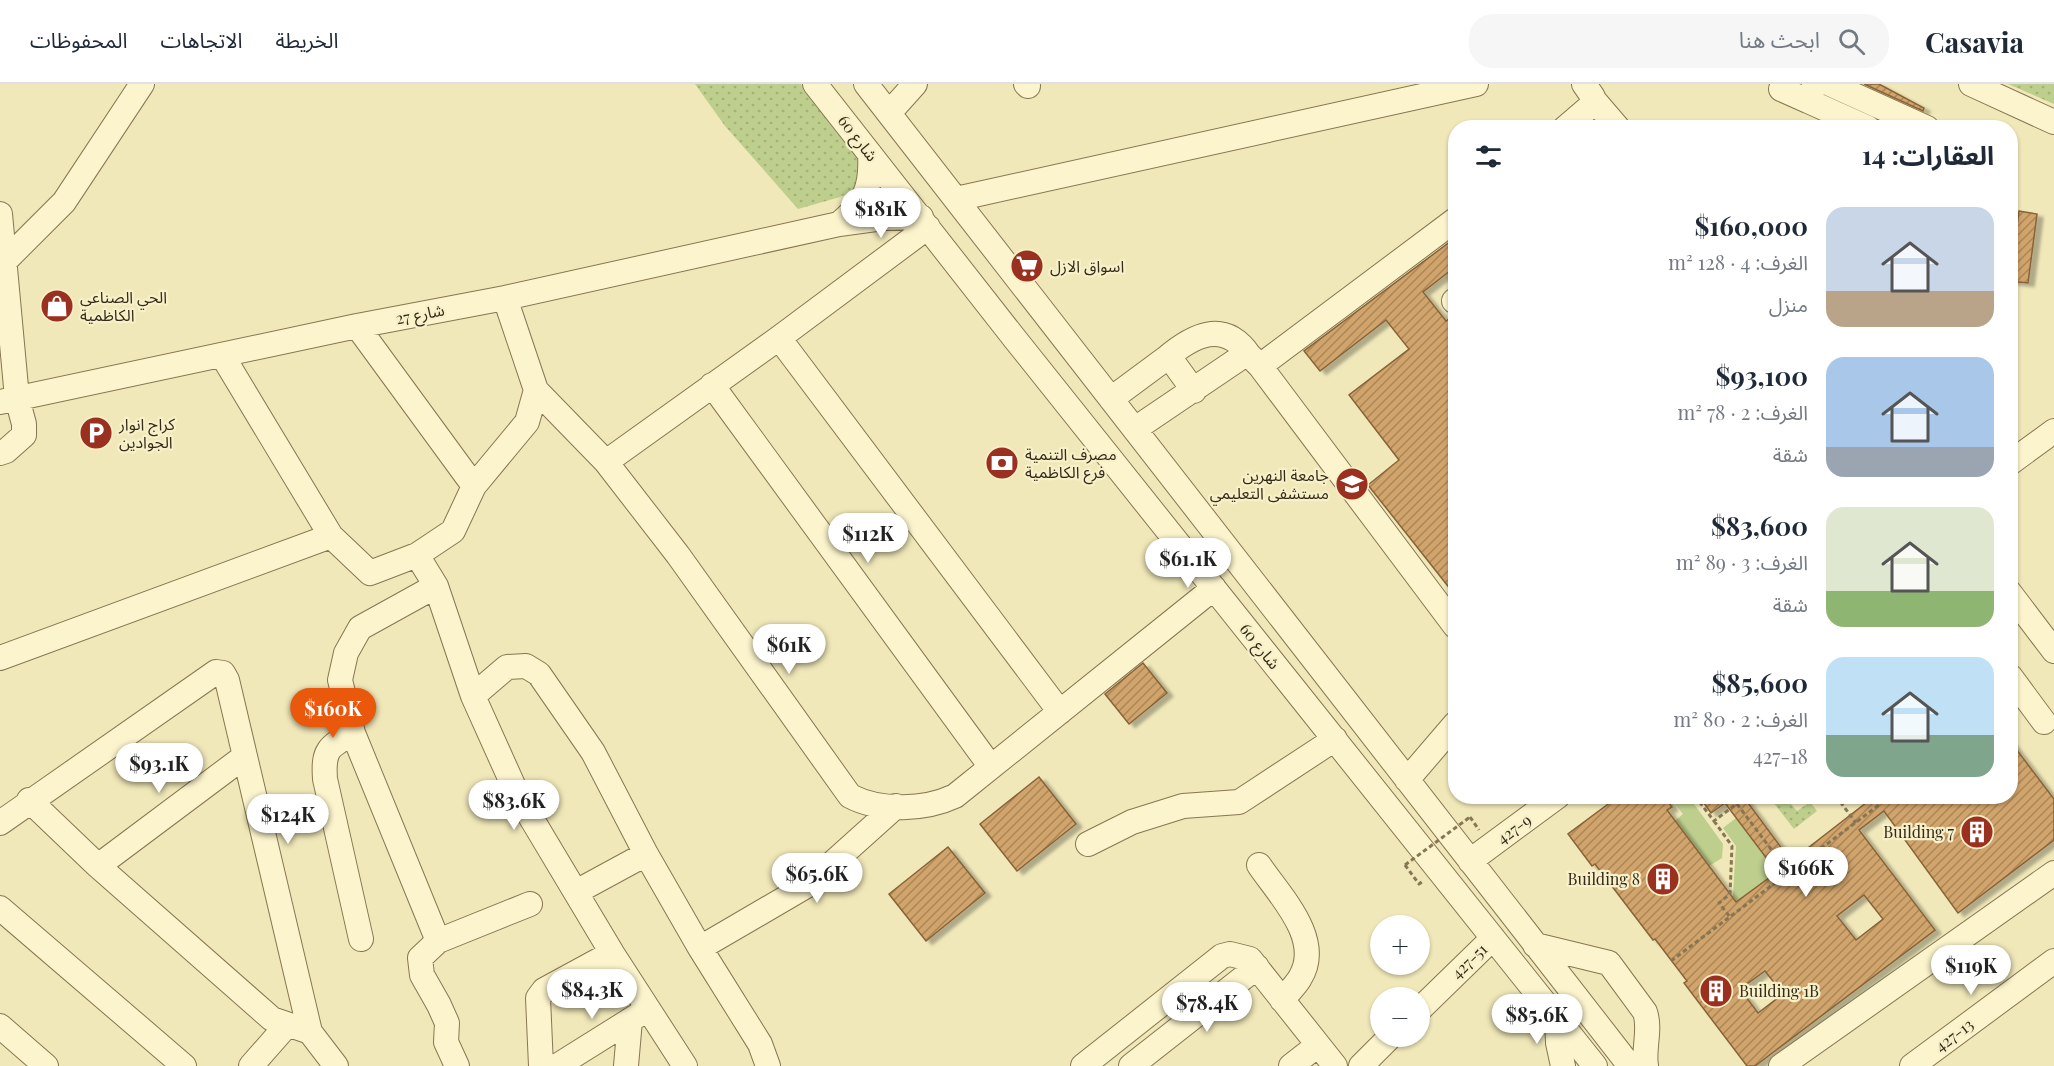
<!DOCTYPE html>
<html lang="ar">
<head>
<meta charset="utf-8">
<style>
  body { margin:0; font-family:"Playfair Display","Noto Sans Arabic",serif; background:#f6f6f7; color:#1f2937; direction:rtl; height:100vh; display:flex; flex-direction:column; font-size:22px; white-space:nowrap }
  * { box-sizing:border-box; margin:0 }
  p { font-size:20px; color:#747a83 }
  .icon { flex:none; width:33px; height:33px; fill:none; stroke:currentColor; stroke-width:2; stroke-linecap:round; stroke-linejoin:round }
  .map { position:relative; flex:1; overflow:hidden; direction:ltr }
  .panel { position:absolute; left:1448px; top:36px; width:570px; height:684px; display:flex; flex-direction:column; background:#fff; border-radius:24px; box-shadow:0 2px 4px #0004; direction:rtl }
  .panel>* { flex:none }
  .tools { position:absolute; left:1370px; top:831px; display:grid; gap:12px }
  .tools a { display:grid; place-items:center; width:60px; height:60px; border-radius:50%; background:#fff; box-shadow:0 2px 4px #0004; font-size:30px }
  .price { position:absolute; translate:-50% -51px; padding:0 14px; border-radius:21px; background:#fff; color:#222; font-size:20px; line-height:39px; filter:drop-shadow(0 2px 3px #0008) }
  .price::after { content:''; position:absolute; left:50%; top:36px; width:18px; height:14px; margin-left:-9px; background:inherit; clip-path:polygon(0 0,100% 0,50% 100%) }
  .price.on { background:#ea580c; color:#fff }
  ul { padding:0; list-style:none }
  li { display:flex; align-items:center; gap:18px; height:150px; padding:0 24px }
  li span { display:grid; place-items:center; flex:none; width:168px; height:120px; border-radius:18px; color:#555 }
  li>.icon { margin-inline-start:auto }
  span .icon { width:72px; height:72px; fill:#fffc; stroke-width:1 }
  li b { font-size:26px }
  h2 { display:flex; justify-content:space-between; align-items:center; height:72px; padding:0 24px; font-size:26px }
  header { display:flex; align-items:center; gap:36px; box-sizing:border-box; height:84px; padding:0 30px; background:#fff; border-bottom:2px solid #e0e1e3 }
  header strong { font-size:28px }
  nav { display:flex; gap:33px; margin-inline-start:auto; font-size:21px }
  .search { width:420px; height:54px; background:#f6f6f7; display:flex; align-items:center; gap:15px; box-sizing:border-box; padding:0 21px; border-radius:24px; color:#747a83; font-size:22px }
  .map>svg:first-child { display:block }
  .grass { fill:url(#grass-dots) }
  .garden { fill:#bdce8d }
  .building { fill:url(#building-hatch); stroke:#886337; stroke-width:1.5; fill-rule:evenodd; filter:url(#shadow) }
  .lines { fill:none; stroke-linecap:round; stroke-linejoin:round }
  .minor-casing { stroke:#877653; stroke-width:26 }
  .path { stroke:#877653; stroke-width:3; stroke-dasharray:4.5 3; stroke-linecap:butt }
  .minor { stroke:#fbf4cc; stroke-width:24 }
  .path-bridge { stroke:#877653; stroke-width:3; stroke-dasharray:4.5 3; stroke-linecap:butt }
  .labels { text-anchor:middle; stroke-width:4.5; stroke-linejoin:round; paint-order:stroke }
  .street-label { font-size:16px; fill:#352b19; stroke:#f7f0c9 }
  .poi-label { font-size:16px; fill:#352b19; stroke:#f7f0c9; text-anchor:start }
</style>
</head>
<body>
<header>
<strong>Casavia</strong>
<div class="search"><svg class="icon" aria-label="search" viewBox="0 0 24 24"><circle cx="10" cy="10" r="6"/><path d="M15 15l6 6"/></svg>ابحث هنا</div>
<nav><a>الخريطة</a><a>الاتجاهات</a><a>المحفوظات</a></nav>
</header>
<div class="map">
<svg width="2054" height="982" viewBox="0 0 2054 982">
  <defs>
    <pattern id="grass-dots" width="8" height="8" patternUnits="userSpaceOnUse" patternTransform="scale(1.5)"><rect width="8" height="8" fill="#bdce8d"/><path d="M2 2h.1M6 6h.1" fill="none" stroke="#a3b179" stroke-width="1.8" stroke-linecap="round"/></pattern>
    <pattern id="building-hatch" width="6" height="6" patternUnits="userSpaceOnUse" patternTransform="scale(1.5)"><rect width="6" height="6" fill="#d1a46c"/><path d="M-1 1l2-2M0 6l6-6M5 7l2-2" fill="none" stroke="#aa8658"/></pattern>
    <filter id="shadow"><feDropShadow dx="6" dy="3.5" stdDeviation="1.5" flood-color="#0004"/></filter>
  </defs>
  <rect width="100%" height="100%" fill="#f0e8b9"/>
  <!-- grass -->
  <path class="grass" d="M695 0H801L855 66 860 80 853 107 840 113 798 125 725 42Z
    M2008 0H2054V20Z
    M1769 713H1785L1797 727 1810 718 1817 727 1794 745Z"/>
  <!-- garden -->
  <path class="garden" d="M1670 713H1689L1723 760 1722 774 1709 782 1675 737 1683 730Z
    M1736 734 1777 788 1730 823 1725 817 1733 811 1736 762 1723 744Z"/>
  <!-- building -->
  <path class="building" d="M1864 0H1879L1924 24 1923 27Z
    M2019 127 2037 130 2028 199 2010 197Z
    M1455 154V183L1423 208 1446 237 1455 231V511L1368 401 1399 376 1349 311 1409 265 1386 236 1320 287 1304 267Z
    M1143 579 1167 609 1129 640 1105 610Z
    M2010 657 2054 715V756L1958 829 1884 727 1859 746 1935 846 1755 982H1747L1684 899 1687 897 1655 855 1653 856 1595 780 1592 782 1568 750 1619 712H1664L1672 723 1667 726 1736 818 1777 788 1725 719 1711 729 1699 712H1743L1791 777 1875 712H2010ZM1864 811 1883 835 1856 856 1837 832ZM1765 887 1783 910 1758 929 1740 905Z
    M1039 693 1076 740 1017 787 980 740Z
    M948 763 985 809 926 857 889 810Z"/>
  <g class="lines">
    <defs>
      <path id="minor" d="M815 0 1015 255 1595 982
        M866 0 1630 982
        M1026 0 1028 2
        M1815 0 1808 17 1868 44
        M1830 0 1927 44
        M1971 0 2054 38
        M1781 5 1808 17
        M1594 16 1618 44
        M889 29 915 0
        M1565 44 1593 20V13L1584 0
        M956 115 1476 0
        M0 130 17 314 24 340V351L6 367 0 369
        M839 140C865 118 872 104 870 70
        M5 177 64 118 142 0
        M1454 217 1455 216
        M357 242 474 402
        M779 254 1060 628
        M222 271 331 452 370 489 417 471 453 447 474 402 527 338 536 306 505 214
        M1165 275C1193 251 1224 235 1249 271
        M1260 282 1455 136
        M712 301 991 683
        M536 306 606 378 678 471 850 712C881 728 925 726 955 712L1214 504
        M1111 315 1165 275 1173 278 1194 307
        M0 318 357 242 505 214 839 140 883 134 921 133
        M1135 345 1240 274 1249 271 1260 282 1455 542
        M606 378 779 254 928 143
        M2010 379 2054 347
        M417 471 436 502 473 612 518 712 612 869 685 982
        M436 502 360 544 346 569 340 596 353 649 438 857
        M2010 509 2054 567
        M0 574 331 452
        M2010 592 2044 638
        M473 612 507 583 526 582 539 590 593 668 646 770 700 864 760 960 768 982
        M353 649C328 663 323 666 325 695L361 855
        M1407 696 1455 640
        M29 716 98 782 272 935 310 948
        M0 739 216 588 223 589 227 596 310 948 336 982
        M1088 760 1132 738 1183 722 1239 718 1335 655
        M1470 777 1558 712
        M1259 781C1279 811 1324 855 1300 894 1296 901 1288 909 1282 916
        M98 782 245 672
        M576 808 646 770
        M0 824 184 982
        M1535 861 1609 879 1645 928C1651 946 1643 964 1646 982
        M700 864 808 801 896 722
        M1419 926 1493 854
        M1557 933 1558 959 1563 982
        M0 942 46 982
        M251 982 287 941
        M457 982 446 958 447 939 439 921 422 891 420 874 438 857 530 820
        M541 982 538 914 544 906 612 869
        M557 982 648 925
        M626 982 630 936
        M1083 982 1222 872 1230 870 1250 875 1335 982
        M1131 982 1257 883
        M1291 982 1318 961
        M1361 982 1391 952
        M1781 982 2054 789
        M1912 982 2054 877"/>
    </defs>
    <!-- minor casing -->
    <use href="#minor" class="minor-casing"/>
    <!-- path -->
    <path class="path" d="M1695 712 1714 737 1747 712
      M1836 712 1856 739
      M1737 720 1789 789
      M1470 733 1479 746
      M1714 737 1732 762 1730 810 1719 819 1730 833
      M1405 781 1419 800 1423 797
      M1671 877 1891 712"/>
    <!-- minor -->
    <use href="#minor" class="minor"/>
    <!-- path-bridge -->
    <path class="path-bridge" d="M1405 781 1470 733"/>
  </g>
  <!-- icons -->
  <defs>
    <symbol id="supermarket-disc" viewBox="-11 -11 22 22"><circle r="9.5" fill="#9a301f" stroke="#f7f0c9"/><path d="M-6-5.5h2.5l.6 2H6L4.5 2H-2.5L-4.4-4H-6ZM-1.5 3.2a1.3 1.3 0 1 0 .1 0ZM3 3.2a1.3 1.3 0 1 0 .1 0Z" fill="#fff"/></symbol>
    <symbol id="shop-disc" viewBox="-11 -11 22 22"><circle r="9.5" fill="#9a301f" stroke="#f7f0c9"/><path d="M-5-2.5h2.3a2.7 3.5 0 0 1 5.4 0H5L5.5 6h-11ZM-1.5-2.5h3a1.5 2.3 0 0 0-3 0Z" fill="#fff"/></symbol>
    <symbol id="parking-disc" viewBox="-11 -11 22 22"><circle r="9.5" fill="#9a301f" stroke="#f7f0c9"/><path d="M-3.5-5.5H1a3.5 3.5 0 0 1 0 7H-1V5.5H-3.5ZM-1-3.4V-.6H.8a1.4 1.4 0 0 0 0-2.8Z" fill="#fff"/></symbol>
    <symbol id="bank-disc" viewBox="-11 -11 22 22"><circle r="9.5" fill="#9a301f" stroke="#f7f0c9"/><path d="M-6-4H6V4H-6ZM0-2.3a2.3 2.3 0 1 0 0 4.6a2.3 2.3 0 1 0 0-4.6Z" fill="#fff"/></symbol>
    <symbol id="university-disc" viewBox="-11 -11 22 22"><circle r="9.5" fill="#9a301f" stroke="#f7f0c9"/><path d="M0-5L7-2L0 1L-7-2ZM-4 1L0 2.5L4 1V4Q0 6-4 4Z" fill="#fff"/></symbol>
    <symbol id="building-disc" viewBox="-11 -11 22 22"><circle r="9.5" fill="#9a301f" stroke="#f7f0c9"/><path d="M-4-6H4V6H1V3H-1V6H-4ZM-2.5-4.3h1.7v1.8h-1.7ZM.8-4.3h1.7v1.8H.8ZM-2.5-1h1.7V.8h-1.7ZM.8-1h1.7V.8H.8Z" fill="#fff"/></symbol>
  </defs>
  <g fill-rule="evenodd">
    <use href="#supermarket-disc" x="1008" y="163" width="38" height="38"/>
    <use href="#shop-disc" x="38" y="203" width="38" height="38"/>
    <use href="#parking-disc" x="77" y="330" width="38" height="38"/>
    <use href="#bank-disc" x="983" y="360" width="38" height="38"/>
    <use href="#university-disc" x="1333" y="381" width="38" height="38"/>
    <use href="#building-disc" x="1958" y="729" width="38" height="38"/>
    <use href="#building-disc" x="1644" y="776" width="38" height="38"/>
    <use href="#building-disc" x="1697" y="888" width="38" height="38"/>
  </g>
  <g class="labels">
    <!-- street labels -->
    <g class="street-label">
      <text transform="translate(858 54) rotate(52)" y="6">شارع 60</text>
      <text transform="translate(420 230) rotate(-11)" y="6">شارع 27</text>
      <text transform="translate(1260 562) rotate(51)" y="6">شارع 60</text>
      <text transform="translate(1514 745) rotate(-36)" y="6">427-9</text>
      <text transform="translate(1469 877) rotate(-44)" y="6">427-51</text>
      <text transform="translate(1954 951) rotate(-37)" y="6">427-13</text>
    </g>
    <!-- poi labels -->
    <g class="poi-label">
      <text x="1050" y="188">اسواق الازل</text>
      <text x="80" y="219">الحي الصناعي<tspan x="80" dy="18">الكاظمية</tspan></text>
      <text x="119" y="346">كراج انوار<tspan x="119" dy="18">الجوادين</tspan></text>
      <text x="1025" y="376">مصرف التنمية<tspan x="1025" dy="18">فرع الكاظمية</tspan></text>
      <text x="1329" y="397" text-anchor="end">جامعة النهرين<tspan x="1329" dy="18">مستشفى التعليمي</tspan></text>
      <text x="1954" y="754" text-anchor="end">Building 7</text>
      <text x="1640" y="801" text-anchor="end">Building 8</text>
      <text x="1739" y="913">Building 1B</text>
    </g>
  </g>
</svg>
<div class="tools">
<a>+</a>
<a>−</a>
</div>
<b class="price" style="left:881px;top:155px">$181K</b>
<b class="price" style="left:868px;top:480px">$112K</b>
<b class="price" style="left:1188px;top:505px">$61.1K</b>
<b class="price" style="left:789px;top:591px">$61K</b>
<b class="price on" style="left:333px;top:655px">$160K</b>
<b class="price" style="left:159px;top:710px">$93.1K</b>
<b class="price" style="left:514px;top:747px">$83.6K</b>
<b class="price" style="left:288px;top:761px">$124K</b>
<b class="price" style="left:1806px;top:814px">$166K</b>
<b class="price" style="left:817px;top:820px">$65.6K</b>
<b class="price" style="left:1971px;top:912px">$119K</b>
<b class="price" style="left:592px;top:936px">$84.3K</b>
<b class="price" style="left:1207px;top:949px">$78.4K</b>
<b class="price" style="left:1537px;top:961px">$85.6K</b>
<section class="panel">
<h2>العقارات: 14<svg class="icon" aria-label="filters" viewBox="0 0 24 24"><path d="M4 7h16M4 17h16"/><circle cx="9" cy="7" r="2"/><circle cx="15" cy="17" r="2"/></svg></h2>
<ul>
<li><span style="background:linear-gradient(#c9d6e8 70%,#b9a48a 0)"><svg class="icon" aria-label="home" viewBox="0 0 24 24"><path d="M3 11l9-7 9 7M6 9v11h12V9"/></svg></span><div><b>$160,000</b><p>الغرف: 4 · 128 m²</p><p>منزل</p></div></li>
<li><span style="background:linear-gradient(#a9c7e8 75%,#9aa5b1 0)"><svg class="icon" aria-label="home" viewBox="0 0 24 24"><path d="M3 11l9-7 9 7M6 9v11h12V9"/></svg></span><div><b>$93,100</b><p>الغرف: 2 · 78 m²</p><p>شقة</p></div></li>
<li><span style="background:linear-gradient(#dfe7d0 70%,#8fb573 0)"><svg class="icon" aria-label="home" viewBox="0 0 24 24"><path d="M3 11l9-7 9 7M6 9v11h12V9"/></svg></span><div><b>$83,600</b><p>الغرف: 3 · 89 m²</p><p>شقة</p></div></li>
<li><span style="background:linear-gradient(#bfe0f5 65%,#7fa58c 0)"><svg class="icon" aria-label="home" viewBox="0 0 24 24"><path d="M3 11l9-7 9 7M6 9v11h12V9"/></svg></span><div><b>$85,600</b><p>الغرف: 2 · 80 m²</p><p>427-18</p></div></li>
</ul>
</section>
</div>
</body>
</html>
